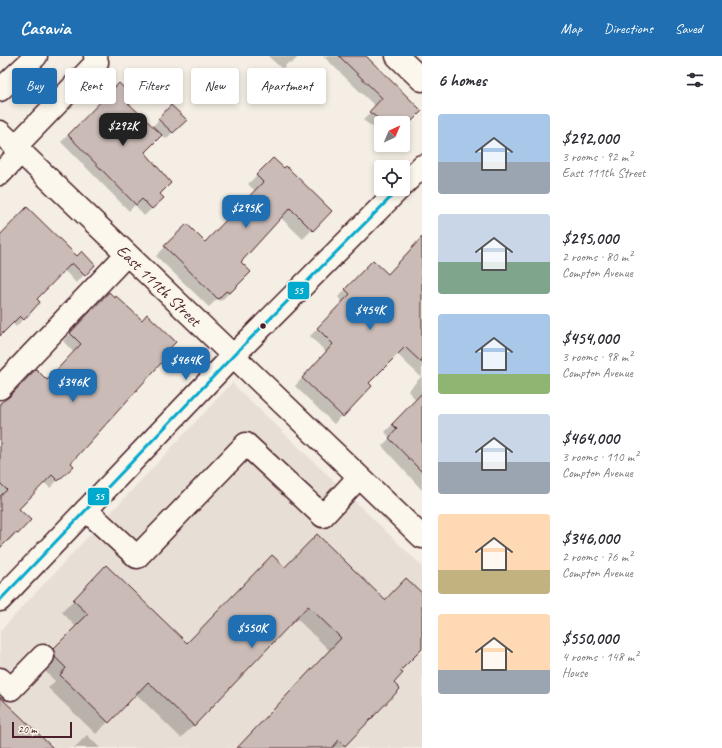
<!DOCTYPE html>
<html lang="en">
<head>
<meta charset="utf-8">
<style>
  body { margin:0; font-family:Caveat,sans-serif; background:#f7f7f7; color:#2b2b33; height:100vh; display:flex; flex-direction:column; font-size:15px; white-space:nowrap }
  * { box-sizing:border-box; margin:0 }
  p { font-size:13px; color:#7c7c81 }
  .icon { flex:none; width:22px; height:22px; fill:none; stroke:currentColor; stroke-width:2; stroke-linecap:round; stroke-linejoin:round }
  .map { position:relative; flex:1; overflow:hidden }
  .side { display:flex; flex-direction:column; background:#fff; width:300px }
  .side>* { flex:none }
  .top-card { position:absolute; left:12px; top:12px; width:350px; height:36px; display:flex; gap:8px }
  .needle { width:26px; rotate:44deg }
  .controls { position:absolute; left:374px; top:60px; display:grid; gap:8px }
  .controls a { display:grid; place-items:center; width:36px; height:36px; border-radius:4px; background:#fff; box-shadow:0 2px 6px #0003; font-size:20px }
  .scale { position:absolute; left:12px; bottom:10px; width:60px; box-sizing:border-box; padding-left:4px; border:2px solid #4a1f2b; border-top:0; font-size:11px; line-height:14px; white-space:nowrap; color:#4a1f2b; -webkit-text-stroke:3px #fbf7ec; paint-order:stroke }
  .price { position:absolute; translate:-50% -34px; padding:0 9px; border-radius:8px; background:#1f6fb2; color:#fff; font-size:13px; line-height:26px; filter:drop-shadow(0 1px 2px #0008) }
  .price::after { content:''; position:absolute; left:50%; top:24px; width:12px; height:9px; margin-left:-6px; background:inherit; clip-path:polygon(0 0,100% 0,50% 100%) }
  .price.selected { background:#222; color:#fff }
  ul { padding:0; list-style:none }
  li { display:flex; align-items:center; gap:12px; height:100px; padding:0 16px }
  li span { display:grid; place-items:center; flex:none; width:112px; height:80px; border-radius:4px; color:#555 }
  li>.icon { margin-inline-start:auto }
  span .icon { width:48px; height:48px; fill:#fffc; stroke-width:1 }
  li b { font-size:17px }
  h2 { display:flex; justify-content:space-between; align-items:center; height:48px; padding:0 16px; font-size:17px }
  .pill { padding:0 14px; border-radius:4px; background:#fff; box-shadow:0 2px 6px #0003; font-size:14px; line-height:36px }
  .pill.selected { background:#1f6fb2; color:#fff }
  header { display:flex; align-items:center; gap:24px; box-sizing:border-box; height:56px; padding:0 20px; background:#1f6fb2; color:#fff }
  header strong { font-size:19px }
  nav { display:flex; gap:22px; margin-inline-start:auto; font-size:14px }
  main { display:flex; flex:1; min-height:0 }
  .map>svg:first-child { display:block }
  .built { fill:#e7dfd6 }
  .shadow { fill:#0003 }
  .building { fill:#cabbb6; stroke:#4a1f2b }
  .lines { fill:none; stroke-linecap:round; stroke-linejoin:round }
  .minor-casing { stroke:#4a1f2b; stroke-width:25 }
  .major-casing { stroke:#4a1f2b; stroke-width:25 }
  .minor { stroke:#fbf7ec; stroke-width:22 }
  .major { stroke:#fbf7ec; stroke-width:22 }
  .bus-1-casing { stroke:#fbf7ec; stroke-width:6 }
  .bus-1 { stroke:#00a9ce; stroke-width:3 }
  .bus-dot { fill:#4a1f2b; stroke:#fbf7ec; stroke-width:1.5 }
  .labels { text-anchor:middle; stroke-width:3.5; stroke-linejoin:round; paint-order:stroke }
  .street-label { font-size:17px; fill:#4a1f2b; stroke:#fbf7ec }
  .line-badge { stroke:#fbf7ec; stroke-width:1.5 }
  .badge-label { font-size:11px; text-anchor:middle; font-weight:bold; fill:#fff }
</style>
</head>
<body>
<header>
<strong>Casavia</strong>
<nav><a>Map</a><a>Directions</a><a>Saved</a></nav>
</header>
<main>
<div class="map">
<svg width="422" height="692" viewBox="0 0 422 692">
  <rect width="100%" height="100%" fill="#f4eee4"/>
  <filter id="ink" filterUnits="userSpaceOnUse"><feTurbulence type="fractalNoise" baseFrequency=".025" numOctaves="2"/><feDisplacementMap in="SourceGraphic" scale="8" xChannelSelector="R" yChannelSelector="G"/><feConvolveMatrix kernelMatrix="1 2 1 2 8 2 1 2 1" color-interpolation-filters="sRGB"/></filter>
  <g filter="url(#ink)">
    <!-- built -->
    <path class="built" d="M232 327 422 510V692H0V575Z"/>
    <!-- shadow -->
    <path class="shadow" d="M268 0H299L291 8 289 6 282 13Z
      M323 0H365L421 54 403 73V67H381V77L363 64 376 51Z
      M119 28 125 45 152 71 171 51 185 64 166 83 161 79 144 96 159 138 163 142 144 160 135 149 129 155 61 86Z
      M273 103 330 155 303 183 280 161 239 206 250 216 222 244 219 245 217 243 209 251 156 200 187 169 205 187 255 135 248 128Z
      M0 180 77 201 94 209 76 227 64 214 36 243 39 246 23 263 16 271 12 267 0 279Z
      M422 187V434L382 390 390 382 385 376 416 344 408 335 421 321 397 298 368 327 334 368 295 330 326 296 310 280 343 247 338 241 373 205 387 219Z
      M101 245 70 407 72 410 50 432 44 426 17 453 29 464 9 485 7 484 0 491V349L36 315 47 325 74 297 63 285Z
      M285 512 385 545 422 539V591L399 615 392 627 399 633 343 692H238L330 595 296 562 181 682 136 638 96 678 48 632 55 625 43 613 41 607 76 571 62 556 94 523 186 588Z
      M87 679 100 692H74Z"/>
    <!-- building -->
    <path class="building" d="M339 0H366L422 55 410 67H385L369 56 382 42Z
      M119 27 132 40 126 45 162 79 145 96 171 127 160 138 164 142 152 153 142 143 136 149 68 79Z
      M171 49 187 64 173 77 158 63Z
      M273 102 284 112 286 110 332 155 313 175 290 152 241 206 251 216 232 235 229 237 226 235 218 243 164 190 187 168 205 186 263 126 256 119Z
      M27 151 77 200 82 195 95 209 85 220 72 207 37 243 40 246 24 264 20 260 0 280V179Z
      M422 181V307L405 291 369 327 372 330 343 361 302 322 333 288 317 272 350 238 345 233 373 204 388 218Z
      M109 236 115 242 116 240 142 264 147 258 176 286 170 292 172 295 71 407 74 410 58 425 52 419 19 453 31 464 18 478 15 477 0 492V440L7 434 0 427V347L9 341 36 313 47 324 81 288 70 277Z
      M422 337V416L389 382 397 373 392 368Z
      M317 478 385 544 406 522 422 537V593L400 615 403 617 394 627 400 633 345 690 339 684 332 692H237L341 582 308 550 194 670 148 626 109 667 60 619 66 612 55 601 53 593 88 558 73 544 106 509 187 587 272 499 285 511Z
      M0 641 20 660 53 692H0Z"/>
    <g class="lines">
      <defs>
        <path id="minor" d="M397 0 422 24
          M0 34 36 0
          M0 76 422 481
          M15 91 97 6 95 0
          M0 118 21 96
          M0 332 127 198
          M86 454 137 501 246 388 323 460 359 421
          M0 623 11 633 43 600"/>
        <path id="major" d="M403 129 422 110
          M0 544 233 300 399 133"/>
      </defs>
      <!-- minor casing -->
      <use href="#minor" class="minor-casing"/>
      <!-- major casing -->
      <use href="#major" class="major-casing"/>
      <!-- minor -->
      <use href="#minor" class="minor"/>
      <!-- major -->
      <use href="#major" class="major"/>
      <defs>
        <path id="bus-1" d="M0 544 233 300 399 133"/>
      </defs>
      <!-- bus-1 casing -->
      <use href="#bus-1" class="bus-1-casing"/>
      <!-- bus-1 -->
      <use href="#bus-1" class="bus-1"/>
    </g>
  </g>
  <!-- markers -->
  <circle class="bus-dot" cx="263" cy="270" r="3.5"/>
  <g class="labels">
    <!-- street labels -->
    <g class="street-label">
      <text transform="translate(159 229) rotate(44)" y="6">East 111th Street</text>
    </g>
  </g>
  <g class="line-badge">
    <rect x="287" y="225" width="23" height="19" rx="4" fill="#00a9ce"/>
    <rect x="87" y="431" width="23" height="19" rx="4" fill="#00a9ce"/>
  </g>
  <g class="badge-label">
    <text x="298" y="238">55</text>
    <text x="99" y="444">55</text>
  </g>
</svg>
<div class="controls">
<a><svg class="needle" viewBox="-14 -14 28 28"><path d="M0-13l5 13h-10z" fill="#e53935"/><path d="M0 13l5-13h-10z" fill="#7c7c81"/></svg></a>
<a><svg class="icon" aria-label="locate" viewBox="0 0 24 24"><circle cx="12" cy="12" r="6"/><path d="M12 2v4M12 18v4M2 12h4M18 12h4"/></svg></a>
</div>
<div class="scale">20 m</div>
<b class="price selected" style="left:123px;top:91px">$292K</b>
<b class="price" style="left:246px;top:173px">$295K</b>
<b class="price" style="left:370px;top:275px">$454K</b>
<b class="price" style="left:186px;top:325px">$464K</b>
<b class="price" style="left:73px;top:347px">$346K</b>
<b class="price" style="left:252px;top:593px">$550K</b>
<div class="top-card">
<a class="pill selected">Buy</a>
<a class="pill">Rent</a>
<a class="pill">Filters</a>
<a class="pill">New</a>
<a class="pill">Apartment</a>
</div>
</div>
<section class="side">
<h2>6 homes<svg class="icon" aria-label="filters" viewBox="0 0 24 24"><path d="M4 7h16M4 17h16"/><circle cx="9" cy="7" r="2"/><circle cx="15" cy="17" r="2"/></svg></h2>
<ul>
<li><span style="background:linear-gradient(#a9c7e8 60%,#9aa5b1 0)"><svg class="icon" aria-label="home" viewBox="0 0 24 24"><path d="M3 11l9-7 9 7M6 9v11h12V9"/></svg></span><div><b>$292,000</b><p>3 rooms · 92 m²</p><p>East 111th Street</p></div></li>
<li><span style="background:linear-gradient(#c9d6e8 60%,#7fa58c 0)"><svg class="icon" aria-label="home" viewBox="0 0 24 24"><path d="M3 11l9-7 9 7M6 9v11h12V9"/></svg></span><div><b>$295,000</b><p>2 rooms · 80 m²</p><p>Compton Avenue</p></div></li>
<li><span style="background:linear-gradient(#a9c7e8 75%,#8fb573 0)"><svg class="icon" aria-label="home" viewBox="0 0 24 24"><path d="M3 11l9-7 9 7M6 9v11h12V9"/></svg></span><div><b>$454,000</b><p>3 rooms · 98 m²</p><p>Compton Avenue</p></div></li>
<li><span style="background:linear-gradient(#c9d6e8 60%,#9aa5b1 0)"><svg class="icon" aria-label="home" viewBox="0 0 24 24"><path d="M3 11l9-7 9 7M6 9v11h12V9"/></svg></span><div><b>$464,000</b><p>3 rooms · 110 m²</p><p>Compton Avenue</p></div></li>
<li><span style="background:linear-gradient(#ffd9b3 70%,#c2b280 0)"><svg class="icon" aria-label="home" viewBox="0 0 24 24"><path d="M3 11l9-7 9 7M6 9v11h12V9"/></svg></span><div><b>$346,000</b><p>2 rooms · 76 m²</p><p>Compton Avenue</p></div></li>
<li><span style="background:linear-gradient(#ffd9b3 70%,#9aa5b1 0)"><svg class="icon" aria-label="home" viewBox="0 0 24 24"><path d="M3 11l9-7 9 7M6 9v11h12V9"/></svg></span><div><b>$550,000</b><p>4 rooms · 148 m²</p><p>House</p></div></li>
</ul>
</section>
</main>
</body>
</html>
